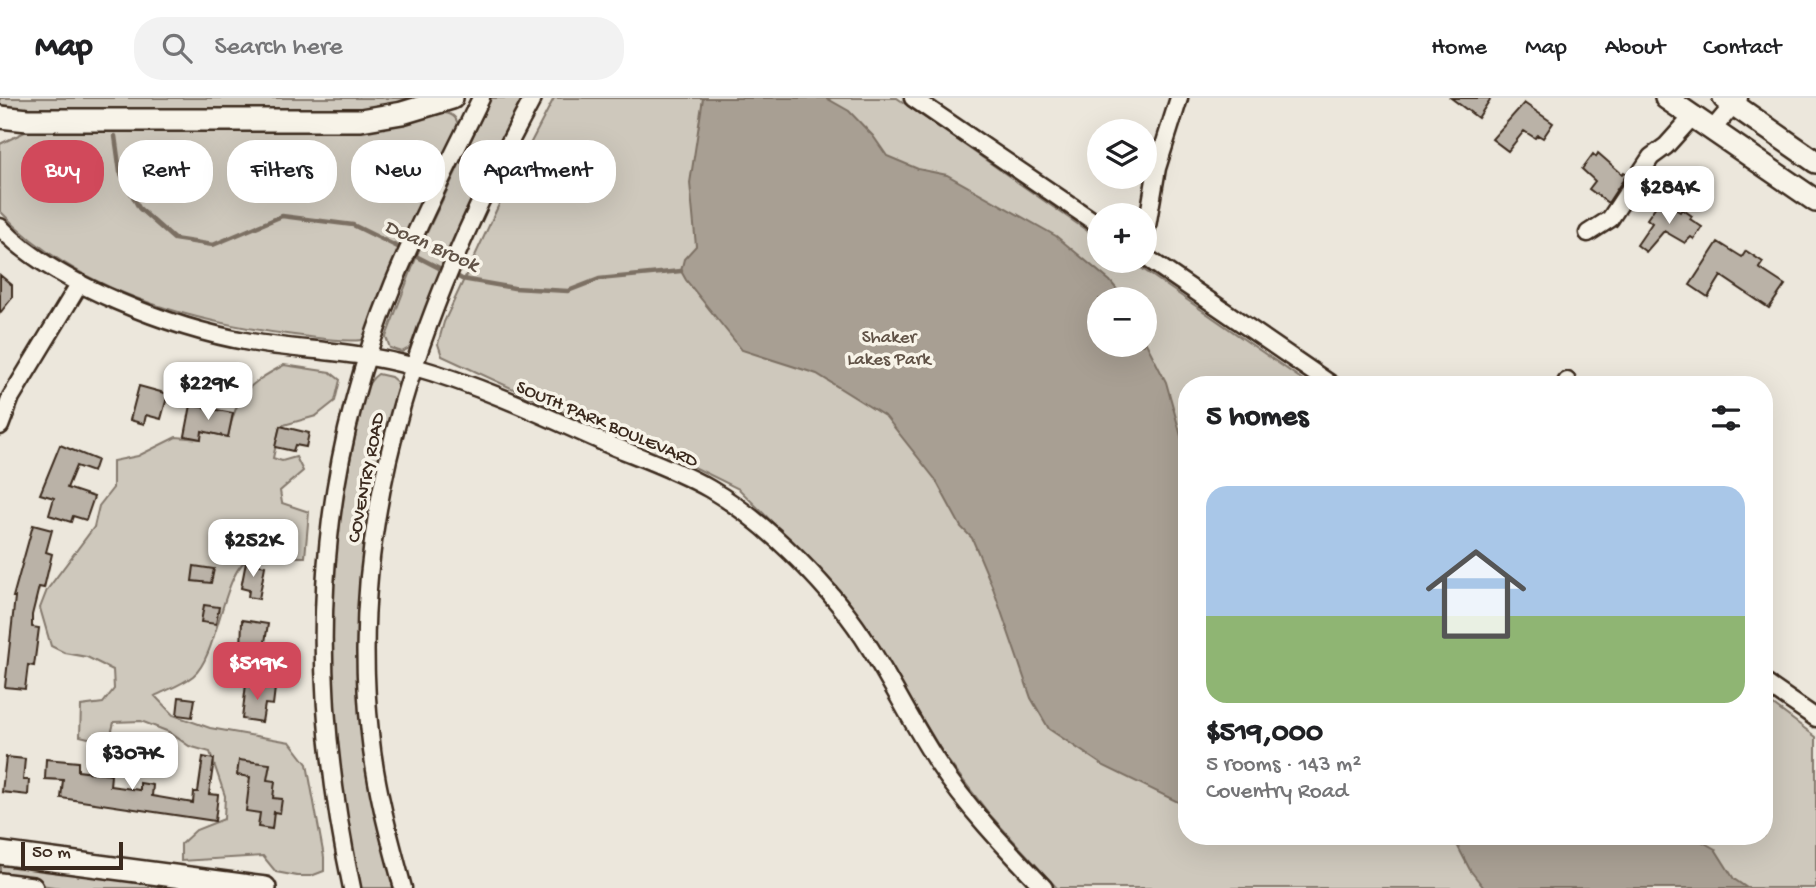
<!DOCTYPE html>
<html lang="en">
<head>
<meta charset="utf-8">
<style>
  body { margin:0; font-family:"Gochi Hand",sans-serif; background:#f2f2f2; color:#202124; height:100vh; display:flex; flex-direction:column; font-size:26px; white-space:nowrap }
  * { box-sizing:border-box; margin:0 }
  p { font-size:23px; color:#757577 }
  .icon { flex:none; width:38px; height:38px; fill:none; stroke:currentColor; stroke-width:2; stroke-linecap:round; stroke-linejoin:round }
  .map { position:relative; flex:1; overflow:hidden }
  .drawer { position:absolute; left:1178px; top:278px; width:595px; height:469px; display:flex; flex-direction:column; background:#fff; border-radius:28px; box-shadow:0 7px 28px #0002 }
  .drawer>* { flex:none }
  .guide { position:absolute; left:21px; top:42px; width:665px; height:63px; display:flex; gap:14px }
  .controls { position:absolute; left:1087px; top:21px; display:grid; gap:14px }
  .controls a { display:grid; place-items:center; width:70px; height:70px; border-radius:50%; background:#fff; box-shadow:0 7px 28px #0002; font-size:35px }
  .scale { position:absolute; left:21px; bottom:18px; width:102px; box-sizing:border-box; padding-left:7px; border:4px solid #3b2a1e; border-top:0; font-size:19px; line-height:24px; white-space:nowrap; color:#3b2a1e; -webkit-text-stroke:5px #f7f3e8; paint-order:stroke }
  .price { position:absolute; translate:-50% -60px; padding:0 16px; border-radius:14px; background:#fff; color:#222; font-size:23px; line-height:46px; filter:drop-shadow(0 2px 4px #0008) }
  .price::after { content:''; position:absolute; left:50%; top:42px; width:21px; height:16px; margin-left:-10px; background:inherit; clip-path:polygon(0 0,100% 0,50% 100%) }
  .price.selected { background:#d1495b; color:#fff }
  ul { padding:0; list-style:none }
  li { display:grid; align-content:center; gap:14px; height:371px; padding:0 28px }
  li+li { border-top:2px solid #e0e0e0 }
  li span { display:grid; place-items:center; height:217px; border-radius:21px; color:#555 }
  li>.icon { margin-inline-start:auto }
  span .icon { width:126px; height:126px; fill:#fffc; stroke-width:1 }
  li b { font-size:30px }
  h2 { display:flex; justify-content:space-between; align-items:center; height:84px; padding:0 28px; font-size:30px }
  .chip { padding:0 24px; border-radius:28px; background:#fff; box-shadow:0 7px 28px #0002; font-size:24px; line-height:63px }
  .chip.selected { background:#d1495b; color:#fff }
  header { display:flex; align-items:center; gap:42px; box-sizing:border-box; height:98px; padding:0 35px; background:#fff; border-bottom:2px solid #e0e0e0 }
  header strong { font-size:33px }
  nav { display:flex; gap:38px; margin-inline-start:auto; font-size:24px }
  .search { width:490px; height:63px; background:#f2f2f2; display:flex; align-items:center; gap:18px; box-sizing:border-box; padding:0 24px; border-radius:28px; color:#757577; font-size:26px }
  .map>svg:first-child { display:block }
  .green { fill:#cec8bc; stroke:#84796d; stroke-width:2; fill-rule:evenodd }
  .water { fill:#a89f93; stroke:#7c7064; stroke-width:2 }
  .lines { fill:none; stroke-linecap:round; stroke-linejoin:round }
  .stream { stroke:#7c7064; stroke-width:4.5 }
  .building { fill:#bab2a7; stroke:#3b2a1e; stroke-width:2 }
  .minor-casing { stroke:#3b2a1e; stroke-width:21 }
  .major-casing { stroke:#3b2a1e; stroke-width:26 }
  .minor { stroke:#f7f3e8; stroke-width:16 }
  .major { stroke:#f7f3e8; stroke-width:21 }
  .labels { text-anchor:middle; stroke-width:7; stroke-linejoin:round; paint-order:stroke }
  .park-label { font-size:19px; fill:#605246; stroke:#f7f3e8 }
  .street-label { font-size:19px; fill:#3b2a1e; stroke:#f7f3e8 }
  .water-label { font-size:21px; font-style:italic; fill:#615347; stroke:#f7f3e8 }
</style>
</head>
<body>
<header>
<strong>Map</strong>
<div class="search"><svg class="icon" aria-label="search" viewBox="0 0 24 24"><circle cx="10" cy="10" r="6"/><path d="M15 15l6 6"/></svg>Search here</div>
<nav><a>Home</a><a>Map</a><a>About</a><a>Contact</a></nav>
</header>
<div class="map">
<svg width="1816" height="790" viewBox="0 0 1816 790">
  <rect width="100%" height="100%" fill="#ece7dc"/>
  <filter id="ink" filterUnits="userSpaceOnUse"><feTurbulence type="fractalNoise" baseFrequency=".0143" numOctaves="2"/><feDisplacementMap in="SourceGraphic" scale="14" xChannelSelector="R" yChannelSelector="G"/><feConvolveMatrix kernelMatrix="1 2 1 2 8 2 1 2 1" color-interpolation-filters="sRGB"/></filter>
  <g filter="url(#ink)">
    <!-- green -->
    <path class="green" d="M0 0H432L383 13 0 12Z
      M491 0H524L522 11 454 146 413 248 402 254 390 250 386 239 421 147Z
      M554 0H897L1099 141V163H1131L1310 287H1186V738H1764V600L1816 639V790H1057L990 717 946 660 865 527 836 488 739 391 688 366H676L442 258 438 246 444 224 502 100ZM1099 201H1144V247H1099Z
      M444 15C455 16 457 21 459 31L370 236 363 242C340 244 317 240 294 237 190 224 74 192 0 113V46L31 31 376 27Z
      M284 267 330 274 340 282 335 303 316 318 280 328 273 360 282 363 296 359 303 373 280 393 282 405 309 414 305 459C288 459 267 456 251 460 223 468 219 557 193 578 183 586 167 592 155 598L173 617 210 630 290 644 307 666 324 759V773L311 778H297L276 774 263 758 181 763V746L196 732 224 721 225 698 210 654 189 648 169 634 141 623 114 624 109 645 80 638 81 608 103 605 114 591 113 572 87 559 65 555 51 548 40 510 47 492 94 429 99 408 113 390V363L138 358 176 339 200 341 202 333 228 338C237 295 247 287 284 267Z
      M378 276 391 279 397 284V293L380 353 372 403 358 526 359 577 393 785V790H361C352 745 342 699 336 653 324 549 332 441 355 339 359 320 361 287 378 276Z
      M0 762 201 790H61L0 781Z"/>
    <!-- water -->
    <path class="water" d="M703 0H826L849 13 873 38 887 58 918 71 947 77 1056 138 1110 183 1125 201H1099V247H1144L1145 243 1166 284 1186 356V708L1104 668 1049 631 1031 600 993 490 972 440 961 429 935 381 886 319 817 276 742 252 686 182 681 173 684 161 696 148 690 85Z
      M1453 739H1694L1715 751 1734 781 1747 790H1484L1470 772Z"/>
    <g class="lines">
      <!-- stream -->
      <path class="stream" d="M115 38 120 74 139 110 174 141 213 147 282 118 353 127 404 152
        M412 156 445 173
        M453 176 462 181 514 190 568 193 599 181 681 173"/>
    </g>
    <!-- building -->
    <path class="building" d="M1451 0H1491L1478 20Z
      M1524 5 1553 25 1543 40 1538 37 1535 40 1524 33 1508 53 1492 41Z
      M1598 55 1622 76 1624 74 1627 76 1608 105 1589 91 1595 83 1582 71 1593 56 1596 59Z
      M1660 102 1680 114 1682 111 1692 118 1690 121 1702 129 1694 141 1691 139 1685 145 1664 133 1646 154 1637 147 1652 125 1647 121Z
      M1718 144 1742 159 1746 153 1763 164 1759 170 1785 187 1769 210 1721 178 1708 199 1690 187Z
      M0 177 12 187V200L0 215Z
      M139 288 168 296 161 321 146 317 144 326 130 322Z
      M191 307 233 315 228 339 202 333 201 341 185 338Z
      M280 328 309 335 306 349 295 347 293 353 275 349Z
      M60 347 97 362 93 374 76 368 67 390 94 399 86 422 73 418 71 424 49 417 54 400 40 396Z
      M33 427 52 432 46 454 52 456 44 490 39 489 32 517V529L39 530 34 568 28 567 25 591 5 589 15 499H13Z
      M246 464 265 468 259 501 248 499 249 492 241 490Z
      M194 468 214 471 211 485 192 483Z
      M204 507 219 509 216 526 201 524Z
      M242 522 268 526 263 556 241 552Z
      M246 586 275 590 273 607 265 606 262 624 242 621Z
      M179 599 195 601 192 619 177 617Z
      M6 659 25 661 23 682H29L28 697 2 694Z
      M203 659 214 661 209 696 218 697 215 723 61 700 63 682 45 681 46 661 78 664V673L111 677 110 688 140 692V685L153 687 152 698 193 705 194 694H198Z
      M239 662 270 666 267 682 275 683 273 700 282 701 280 715 274 714 272 731 258 729 260 715 246 713 250 679 237 677Z"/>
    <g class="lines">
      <defs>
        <path id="minor" d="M913 0 1099 127
          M1712 32 1739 0
          M0 129C53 186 175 231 250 244 304 253 358 253 411 268 476 286 541 316 603 344 639 359 677 372 710 391 768 425 835 493 870 550 894 588 914 629 939 667 969 712 1007 751 1044 790
          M1588 135 1610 121 1651 59 1666 48 1693 18
          M1144 146 1157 70 1179 0
          M1144 158 1332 287
          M1565 287 1567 283
          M0 328 11 299 80 185
          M1764 584 1816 620
          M352 790C307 583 312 385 393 187 419 123 451 62 481 0
          M403 790C389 739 375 687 370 635 345 408 427 196 533 0"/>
        <path id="major" d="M1666 0 1816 103
          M1724 0 1816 64
          M0 19 28 22H361L402 15 452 0
          M0 755 265 790
          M0 786 32 790"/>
      </defs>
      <!-- minor casing -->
      <use href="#minor" class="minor-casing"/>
      <!-- major casing -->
      <use href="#major" class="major-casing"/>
      <!-- minor -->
      <use href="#minor" class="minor"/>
      <!-- major -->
      <use href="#major" class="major"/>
    </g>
  </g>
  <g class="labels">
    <!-- park labels -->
    <g class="park-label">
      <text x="889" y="244">Shaker<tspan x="889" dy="22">Lakes Park</tspan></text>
    </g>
    <!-- street labels -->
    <g class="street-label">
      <text transform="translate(608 324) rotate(23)" y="7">SOUTH PARK BOULEVARD</text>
      <text transform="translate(364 379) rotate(-79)" y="7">COVENTRY ROAD</text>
    </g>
    <!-- water labels -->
    <g class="water-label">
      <text transform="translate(432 146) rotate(24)" y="7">Doan Brook</text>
    </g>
  </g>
</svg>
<div class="controls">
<a><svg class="icon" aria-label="layers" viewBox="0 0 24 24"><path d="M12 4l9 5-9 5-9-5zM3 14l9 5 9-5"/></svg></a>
<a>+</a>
<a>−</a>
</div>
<div class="scale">50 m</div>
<b class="price" style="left:1669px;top:128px">$284K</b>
<b class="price" style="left:208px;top:324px">$229K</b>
<b class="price" style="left:253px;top:481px">$252K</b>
<b class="price selected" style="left:257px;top:604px">$519K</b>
<b class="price" style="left:132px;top:694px">$307K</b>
<div class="guide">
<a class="chip selected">Buy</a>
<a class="chip">Rent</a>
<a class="chip">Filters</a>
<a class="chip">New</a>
<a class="chip">Apartment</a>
</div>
<section class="drawer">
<h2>5 homes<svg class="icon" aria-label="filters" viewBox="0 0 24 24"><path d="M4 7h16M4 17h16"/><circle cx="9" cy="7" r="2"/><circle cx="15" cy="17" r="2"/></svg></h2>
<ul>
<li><span style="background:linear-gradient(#a9c7e8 60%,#8fb573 0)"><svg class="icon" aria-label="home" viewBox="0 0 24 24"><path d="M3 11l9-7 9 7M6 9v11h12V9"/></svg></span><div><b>$519,000</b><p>5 rooms · 143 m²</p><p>Coventry Road</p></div></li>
</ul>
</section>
</div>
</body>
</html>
